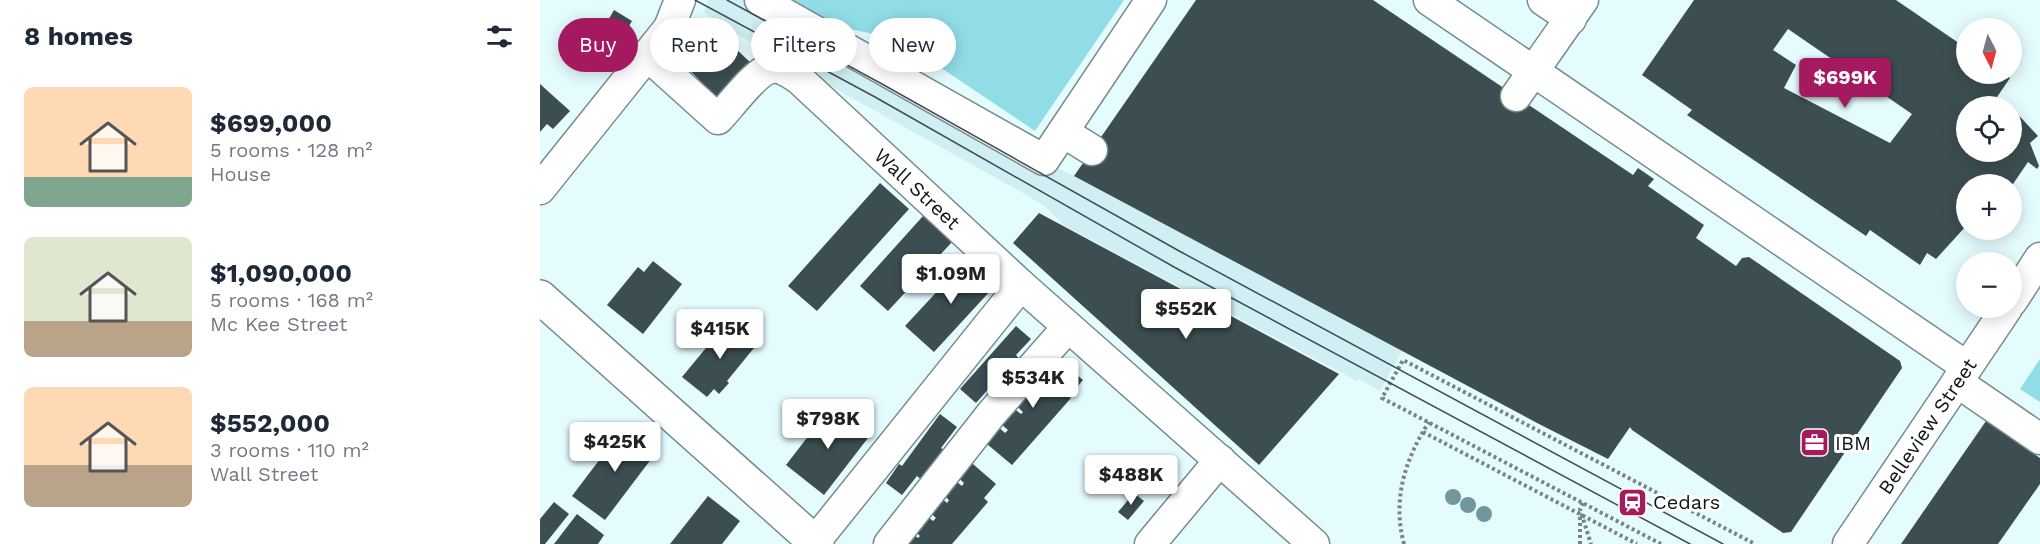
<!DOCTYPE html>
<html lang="en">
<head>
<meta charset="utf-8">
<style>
  body { margin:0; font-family:"Work Sans",sans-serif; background:#f6f6f7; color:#1f2937; height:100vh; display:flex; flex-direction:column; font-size:22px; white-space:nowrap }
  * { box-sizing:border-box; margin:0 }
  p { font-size:20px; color:#747a83 }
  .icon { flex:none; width:33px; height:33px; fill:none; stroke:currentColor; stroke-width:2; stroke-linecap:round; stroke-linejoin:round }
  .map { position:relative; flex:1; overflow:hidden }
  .details { display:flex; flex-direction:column; background:#fff; width:540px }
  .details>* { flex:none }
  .guide { position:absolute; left:18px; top:18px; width:570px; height:54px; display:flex; gap:12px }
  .needle { width:39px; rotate:174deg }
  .tools { position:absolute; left:1416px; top:18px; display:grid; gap:12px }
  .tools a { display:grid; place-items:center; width:66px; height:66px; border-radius:50%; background:#fff; box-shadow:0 3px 15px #0003; font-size:30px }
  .price { position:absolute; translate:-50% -51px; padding:0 14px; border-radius:6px; background:#fff; color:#222; font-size:20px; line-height:39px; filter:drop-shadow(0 2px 3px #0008) }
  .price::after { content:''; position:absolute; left:50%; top:36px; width:18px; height:14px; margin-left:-9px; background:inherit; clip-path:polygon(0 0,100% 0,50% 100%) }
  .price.current { background:#a4195f; color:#fff }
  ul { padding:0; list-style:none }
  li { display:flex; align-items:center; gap:18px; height:150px; padding:0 24px }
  li span { display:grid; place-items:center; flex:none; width:168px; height:120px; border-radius:9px; color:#555 }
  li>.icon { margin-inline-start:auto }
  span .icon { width:72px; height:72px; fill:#fffc; stroke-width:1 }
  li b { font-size:26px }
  h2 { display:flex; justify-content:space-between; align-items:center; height:72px; padding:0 24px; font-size:26px }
  .chip { padding:0 21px; border-radius:27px; background:#fff; box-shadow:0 3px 15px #0003; font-size:21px; line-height:54px }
  .chip.current { background:#a4195f; color:#fff }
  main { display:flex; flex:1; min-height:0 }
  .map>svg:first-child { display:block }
  .built { fill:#cfeff4 }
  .green { fill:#90dde8 }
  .building { fill:#3c4e51; fill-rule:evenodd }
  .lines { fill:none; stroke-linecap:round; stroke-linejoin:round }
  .minor-casing { stroke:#778c8e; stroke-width:33 }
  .major-casing { stroke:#778c8e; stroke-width:36 }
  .path { stroke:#768486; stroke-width:4; stroke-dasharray:3 3; stroke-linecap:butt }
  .minor { stroke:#fff; stroke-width:30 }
  .major { stroke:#fff; stroke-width:33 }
  .tram { stroke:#424c4e; stroke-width:1.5 }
  .tree { fill:#71979c }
  .labels { text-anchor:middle; stroke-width:6; stroke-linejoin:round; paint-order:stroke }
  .street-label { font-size:20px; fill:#0f1617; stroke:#fff }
  .poi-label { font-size:20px; fill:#0f1617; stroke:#fff; text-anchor:start }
</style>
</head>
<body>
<main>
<section class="details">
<h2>8 homes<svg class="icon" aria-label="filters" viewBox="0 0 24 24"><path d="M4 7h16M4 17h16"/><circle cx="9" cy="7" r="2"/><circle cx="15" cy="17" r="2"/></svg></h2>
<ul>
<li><span style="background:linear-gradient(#ffd9b3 75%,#7fa58c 0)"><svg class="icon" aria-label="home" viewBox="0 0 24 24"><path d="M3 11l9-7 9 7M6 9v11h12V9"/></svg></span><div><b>$699,000</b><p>5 rooms · 128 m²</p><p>House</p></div></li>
<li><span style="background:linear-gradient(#dfe7d0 70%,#b9a48a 0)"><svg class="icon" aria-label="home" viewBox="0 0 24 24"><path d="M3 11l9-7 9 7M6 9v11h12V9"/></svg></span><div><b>$1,090,000</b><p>5 rooms · 168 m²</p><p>Mc Kee Street</p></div></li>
<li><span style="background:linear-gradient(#ffd9b3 65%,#b9a48a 0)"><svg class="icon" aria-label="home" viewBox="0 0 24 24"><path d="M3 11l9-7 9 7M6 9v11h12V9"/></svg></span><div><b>$552,000</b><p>3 rooms · 110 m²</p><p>Wall Street</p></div></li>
</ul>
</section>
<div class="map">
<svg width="1500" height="544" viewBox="0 0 1500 544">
  <rect width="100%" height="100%" fill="#e5fcff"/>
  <!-- built -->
  <path class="built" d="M168 0H210L451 134 534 176 862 351 840 391 819 379 817 381 523 225 505 206 469 185 182 26 164 12Z"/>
  <!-- green -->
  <path class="green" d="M251 0H584L495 131 358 39 300 27Z
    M1500 359V402L1480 389Z"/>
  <!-- building -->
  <path class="building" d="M656 0H833L1093 175 1098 168 1114 179 1108 186 1164 225 1156 238 1196 266 1202 258 1209 257 1360 361 1362 368 1251 532 1243 533 1092 430 1090 427 1068 459 999 424 534 176Z
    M1154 0H1356L1426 48V74H1464L1470 78 1457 97 1470 106H1426V152H1472V108L1498 136 1490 143 1499 166 1497 169 1488 162 1473 184H1426V226L1396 259 1387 253 1380 265 1330 230 1326 236 1147 115 1152 110 1102 75ZM1248 29 1372 114 1350 143 1244 88 1256 65 1233 50Z
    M74 10 92 21 67 63 49 53Z
    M171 25 213 65 180 100 139 60Z
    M0 84 30 111 13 129 7 124 0 132Z
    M340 183 369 209 277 311 248 286Z
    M499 213 799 374 719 465 473 243Z
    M383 216 412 242 348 311 320 286Z
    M430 256 450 275 444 282 452 289 394 352 365 326Z
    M113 261 142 284 103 334 67 305 98 267 104 272Z
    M189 320 218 343 187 381 189 383 179 394 174 389 167 397 142 377Z
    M476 326 491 339 476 355 480 360 455 388 452 385 436 403 420 389Z
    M512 354 543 380 529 397 531 398 472 465 441 439 454 423 465 433 468 430 455 419 468 404 481 414 483 412 471 401Z
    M293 404 331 434 284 495 246 465Z
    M400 414 417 427 401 448 405 451 383 481 377 476 362 495 346 483 359 464 362 466Z
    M1446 421 1500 458V484L1458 544H1361Z
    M85 426 118 450 65 520 32 496Z
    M426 458 456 484 444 498 448 502 412 544H356L368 530 378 538 380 536 369 526 382 512 393 521 396 518 385 508 397 494 407 503 409 500 399 491 411 477 422 486 424 483 413 473Z
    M594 493 604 501 588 520 578 512Z
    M168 496 200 521 182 544H130Z
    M14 502 29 514 5 544H0V519Z
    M37 514 64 535 58 544H14Z"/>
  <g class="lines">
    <defs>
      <g id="minor">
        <path d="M220 0 504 160 611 0"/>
        <path d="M889 0 1427 367"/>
        <path d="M1003 0 1031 19"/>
        <path id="s1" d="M107 55 178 119C190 107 216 70 232 68 241 66 251 74 258 78L481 285 774 544"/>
        <path d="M976 96 1043 0"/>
        <path d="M523 132 552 150"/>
        <path d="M0 189 129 28 140 0"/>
        <path d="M1472 301 1500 258"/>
        <path d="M1417 382 1500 439"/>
        <path d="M273 544 481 285"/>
        <path d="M349 544 452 413 528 327"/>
        <path d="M610 544 680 460"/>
        <path id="s2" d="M1308 544 1467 308"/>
      </g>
      <path id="major" d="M0 297 277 544"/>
    </defs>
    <!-- minor casing -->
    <use href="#minor" class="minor-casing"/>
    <!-- major casing -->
    <use href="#major" class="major-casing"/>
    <!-- path -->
    <path class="path" d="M883 432 1097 544
      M1043 503 1040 509 1051 544
      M864 544C852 500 865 459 889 422
      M1040 544V513
      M1121 544 842 398 863 360 1215 544"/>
    <!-- minor -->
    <use href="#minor" class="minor"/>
    <!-- major -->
    <use href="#major" class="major"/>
    <!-- tram -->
    <path class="tram" d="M155 0 335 97 634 267 1150 544
      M187 0 342 84 641 252 1183 544"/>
  </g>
  <!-- trees -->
  <g class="tree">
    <circle cx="913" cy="497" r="8"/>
    <circle cx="928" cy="505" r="8"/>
    <circle cx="944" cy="514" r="8"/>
  </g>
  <!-- icons -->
  <defs>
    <symbol id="office-square" viewBox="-11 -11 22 22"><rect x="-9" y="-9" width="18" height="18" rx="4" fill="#a4195f" stroke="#fff"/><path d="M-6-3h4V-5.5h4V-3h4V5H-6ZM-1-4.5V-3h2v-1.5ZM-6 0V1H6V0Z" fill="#fff"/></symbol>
    <symbol id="station-square" viewBox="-11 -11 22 22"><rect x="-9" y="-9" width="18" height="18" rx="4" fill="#a4195f" stroke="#fff"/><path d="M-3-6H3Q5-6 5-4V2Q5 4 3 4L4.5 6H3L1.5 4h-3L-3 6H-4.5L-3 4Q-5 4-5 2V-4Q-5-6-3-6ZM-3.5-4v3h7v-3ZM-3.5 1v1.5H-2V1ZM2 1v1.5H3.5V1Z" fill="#fff"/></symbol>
  </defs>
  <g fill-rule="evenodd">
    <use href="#office-square" x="1258" y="426" width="33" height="33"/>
    <use href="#station-square" x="1076" y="486" width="33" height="33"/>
  </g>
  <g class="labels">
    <!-- street labels -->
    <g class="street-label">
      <text dy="7" stroke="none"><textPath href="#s1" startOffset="362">Wall Street</textPath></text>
      <text dy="7" stroke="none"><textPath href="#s2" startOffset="142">Belleview Street</textPath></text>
    </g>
    <!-- poi labels -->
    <g class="poi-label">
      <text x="1295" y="450">IBM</text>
      <text x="1113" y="509">Cedars</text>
    </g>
  </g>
</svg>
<div class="tools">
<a><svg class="needle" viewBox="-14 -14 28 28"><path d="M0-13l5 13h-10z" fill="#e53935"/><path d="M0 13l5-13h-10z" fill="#747a83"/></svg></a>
<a><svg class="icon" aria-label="locate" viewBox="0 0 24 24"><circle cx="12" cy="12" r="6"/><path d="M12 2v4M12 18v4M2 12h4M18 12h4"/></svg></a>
<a>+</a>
<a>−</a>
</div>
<b class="price current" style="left:1305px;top:109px">$699K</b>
<b class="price" style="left:411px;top:305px">$1.09M</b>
<b class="price" style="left:646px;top:340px">$552K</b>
<b class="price" style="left:180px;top:360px">$415K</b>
<b class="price" style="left:493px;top:409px">$534K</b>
<b class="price" style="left:288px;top:450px">$798K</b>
<b class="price" style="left:75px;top:473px">$425K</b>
<b class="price" style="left:591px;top:506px">$488K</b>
<div class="guide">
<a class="chip current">Buy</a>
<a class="chip">Rent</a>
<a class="chip">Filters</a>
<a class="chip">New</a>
</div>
</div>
</main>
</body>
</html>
